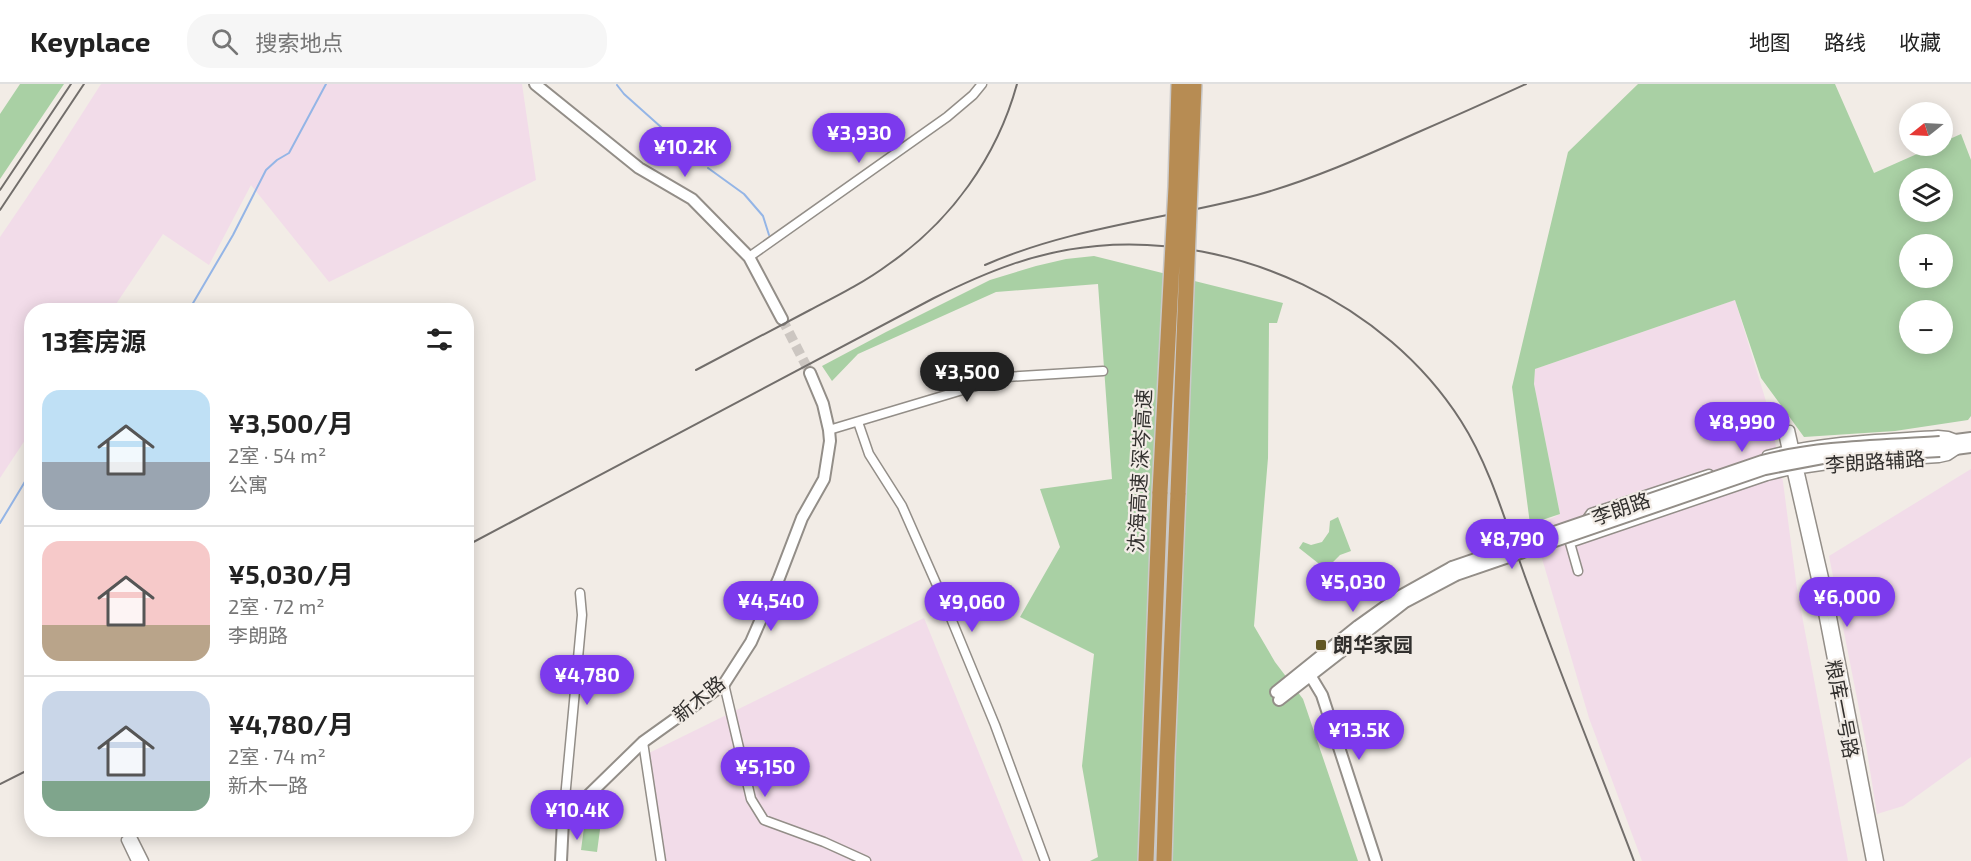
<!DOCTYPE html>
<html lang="zh">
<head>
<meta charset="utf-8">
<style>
  body { margin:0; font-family:"Exo 2","Noto Sans SC",sans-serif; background:#f6f6f6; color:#222; height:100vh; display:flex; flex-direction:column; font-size:22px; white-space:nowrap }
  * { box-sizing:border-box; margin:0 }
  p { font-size:20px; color:#767676 }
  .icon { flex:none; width:33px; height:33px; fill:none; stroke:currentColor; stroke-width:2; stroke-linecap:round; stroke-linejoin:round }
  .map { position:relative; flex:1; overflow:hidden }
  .sheet { position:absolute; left:24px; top:219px; width:450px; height:534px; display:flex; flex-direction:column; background:#fff; border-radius:24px; box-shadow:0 3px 15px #0003 }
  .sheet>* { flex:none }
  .needle { width:39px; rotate:252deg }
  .controls { position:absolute; left:1899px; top:18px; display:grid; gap:12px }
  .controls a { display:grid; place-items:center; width:54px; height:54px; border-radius:50%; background:#fff; box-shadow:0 3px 15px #0003; font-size:30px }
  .price { position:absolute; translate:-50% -51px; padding:0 14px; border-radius:21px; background:#7c3aed; color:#fff; font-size:20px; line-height:39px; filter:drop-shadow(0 2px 3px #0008) }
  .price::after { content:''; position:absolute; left:50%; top:36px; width:18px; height:14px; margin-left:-9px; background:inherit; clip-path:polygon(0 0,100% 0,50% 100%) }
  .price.on { background:#222; color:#fff }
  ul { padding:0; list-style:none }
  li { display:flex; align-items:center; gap:18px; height:150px; padding:0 18px }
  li+li { border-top:2px solid #e0e0e0 }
  li span { display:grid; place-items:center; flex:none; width:168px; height:120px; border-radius:18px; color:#555 }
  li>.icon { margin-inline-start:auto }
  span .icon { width:72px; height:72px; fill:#fffc; stroke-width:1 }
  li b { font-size:26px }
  h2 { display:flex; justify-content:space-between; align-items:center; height:72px; padding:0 18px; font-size:26px }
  header { display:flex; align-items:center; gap:36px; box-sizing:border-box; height:84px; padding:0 30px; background:#fff; border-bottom:2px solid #e0e0e0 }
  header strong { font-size:28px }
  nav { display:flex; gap:33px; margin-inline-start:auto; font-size:21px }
  .search { width:420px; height:54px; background:#f6f6f6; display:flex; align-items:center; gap:15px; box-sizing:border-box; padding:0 21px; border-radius:24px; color:#767676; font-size:22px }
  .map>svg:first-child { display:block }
  .industrial { fill:#f2dce9 }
  .green { fill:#a9d0a4; fill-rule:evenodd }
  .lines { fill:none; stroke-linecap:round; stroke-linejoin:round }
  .stream { stroke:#94b5e6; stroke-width:2 }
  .tertiary-tunnel { stroke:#ccc6c1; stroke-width:10; stroke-dasharray:10 5; stroke-linecap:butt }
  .minor-casing { stroke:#938e88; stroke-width:11 }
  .tertiary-casing { stroke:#938e88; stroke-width:14 }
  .motorway-casing { stroke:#cac9c9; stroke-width:18 }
  .minor { stroke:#fff; stroke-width:8 }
  .tertiary { stroke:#fff; stroke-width:10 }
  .motorway { stroke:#b78c53; stroke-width:15 }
  .rail { stroke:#726e6b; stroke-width:2 }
  .tertiary-bridge-casing { stroke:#938e88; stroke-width:14; stroke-linecap:butt }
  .motorway-bridge-casing { stroke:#cac9c9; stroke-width:18; stroke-linecap:butt }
  .tertiary-bridge { stroke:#fff; stroke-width:10 }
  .motorway-bridge { stroke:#b78c53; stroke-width:15 }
  .poi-dot { fill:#625724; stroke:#f2ece6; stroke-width:2 }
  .labels { text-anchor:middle; stroke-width:4.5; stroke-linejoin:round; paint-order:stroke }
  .street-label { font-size:20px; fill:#32302e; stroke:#f2ece6 }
  .poi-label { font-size:20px; font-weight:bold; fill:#32302e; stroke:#f2ece6; text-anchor:start }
</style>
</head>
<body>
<header>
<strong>Keyplace</strong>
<div class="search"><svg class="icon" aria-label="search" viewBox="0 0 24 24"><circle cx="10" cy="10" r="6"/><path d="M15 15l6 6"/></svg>搜索地点</div>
<nav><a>地图</a><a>路线</a><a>收藏</a></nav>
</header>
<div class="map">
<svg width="1971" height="777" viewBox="0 0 1971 777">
  <rect width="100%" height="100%" fill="#f2ece6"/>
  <!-- industrial -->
  <path class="industrial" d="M101 0H522L536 96 329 198 251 101 209 181 163 150 112 226H32L31 347 0 394V153L53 75Z
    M1735 216 1769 327 1783 398 1797 505 1848 777H1642L1589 634 1533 444 1560 430 1534 300 1535 285Z
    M1971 385V673L1903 722 1877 730 1865 655 1829 472Z
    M924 534 1023 777H665L647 670Z"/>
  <!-- green -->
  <path class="green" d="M20 0H64L0 95V30Z
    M1638 0H1835L1874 89 1935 62H1942L1943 58 1961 50 1971 76V332L1968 336 1895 347 1804 353 1761 294 1735 216 1535 285 1534 300 1560 430 1530 440 1512 303 1568 68ZM1910 94H1942V128H1910ZM1942 160V194H1910V160ZM1910 226H1942V260H1910Z
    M1094 172 1283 219 1277 239H1269L1268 374 1254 542 1275 578 1303 615 1358 777H1090L1098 773 1082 682 1094 570 1020 533 1060 463 1040 405 1112 395 1098 200 996 208 858 270 832 297 822 282 886 248 990 196 1036 182 1066 175Z
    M1338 433 1351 467 1340 471 1327 484 1323 483 1299 464 1303 458 1311 461 1322 458 1329 448 1330 437Z
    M585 736 601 738 597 768 581 766Z"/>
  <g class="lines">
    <!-- stream -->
    <path class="stream" d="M617 1 624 10 699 77
      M708 84 744 110 763 132 769 151
      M189 226 233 151 266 86 277 76 289 69 326 0
      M0 439 32 386"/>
    <!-- tertiary-tunnel -->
    <path class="tertiary-tunnel" d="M782 235 810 289"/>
    <defs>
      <path id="minor" d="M749 173 947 33 973 11 982 0
        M858 338 869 370 902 422 943 515 995 641 1045 777
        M829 346 1006 293 1103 287
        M1767 371C1823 356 1881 355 1938 351L1948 352 1956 355
        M1584 439 1591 429 1709 390
        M1570 459 1767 392 1787 387 1828 381 1939 374 1948 372 1957 366
        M1570 459 1578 487
        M724 600 751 715 764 736 824 758 866 777
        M643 658 661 777
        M563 736 582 531 580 509
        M132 753 144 777
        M126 756 136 777
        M1871 777 1819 508 1783 349 1790 346 1827 507 1879 777"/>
      <path id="tertiary" d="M535 0 639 84 692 115 749 173 782 235
        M1940 358 1971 354
        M1940 367 1971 363
        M1310 591 1322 611 1376 777
        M1276 608 1358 542 1400 512 1452 483
        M1279 616 1405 518 1456 491
        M561 777 563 736 643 658 724 600 751 558 779 494 802 434 824 395 830 357 829 346 823 320 810 289"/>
      <path id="motorway" d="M1146 777 1160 408
        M1164 777 1167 673 1178 409"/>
    </defs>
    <!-- minor casing -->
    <use href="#minor" class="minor-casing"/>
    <!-- tertiary casing -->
    <use href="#tertiary" class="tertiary-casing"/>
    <!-- motorway casing -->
    <use href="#motorway" class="motorway-casing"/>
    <!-- minor -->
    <use href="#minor" class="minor"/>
    <!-- tertiary -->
    <use href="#tertiary" class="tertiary"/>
    <!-- motorway -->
    <use href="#motorway" class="motorway"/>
    <!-- rail -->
    <path class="rail" d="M0 106 71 0
      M0 126 84 0
      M985 181C1071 143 1167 135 1257 111 1311 96 1363 73 1414 50 1451 34 1489 17 1526 0
      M696 286C734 266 772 246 810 226 837 212 865 198 889 180 951 137 997 73 1017 0
      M466 462 934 214C986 188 1037 167 1097 162 1236 150 1385 218 1461 337 1493 387 1509 451 1530 506 1563 597 1600 687 1634 777
      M0 700 32 684"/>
    <defs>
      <path id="tertiary-bridge" d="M1452 483 1762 377C1820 362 1880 362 1940 358
        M1456 491 1765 385 1828 373 1940 367"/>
      <path id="motorway-bridge" d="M1160 408 1176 103 1179 0
        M1178 409 1194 0"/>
    </defs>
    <!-- tertiary-bridge casing -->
    <use href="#tertiary-bridge" class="tertiary-bridge-casing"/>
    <!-- motorway-bridge casing -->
    <use href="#motorway-bridge" class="motorway-bridge-casing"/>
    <!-- tertiary-bridge -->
    <use href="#tertiary-bridge" class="tertiary-bridge"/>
    <!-- motorway-bridge -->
    <use href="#motorway-bridge" class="motorway-bridge"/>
  </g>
  <!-- markers -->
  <rect class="poi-dot" x="1315" y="555" width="12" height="12" rx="3"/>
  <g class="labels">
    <!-- street labels -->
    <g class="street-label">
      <text transform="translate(1875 378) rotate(-4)" y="7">李朗路辅路</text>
      <text transform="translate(1140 387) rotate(-87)" y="7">沈海高速 深岑高速</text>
      <text transform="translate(1621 425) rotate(-19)" y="7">李朗路</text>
      <text transform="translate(699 615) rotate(-39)" y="7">新木路</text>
      <text transform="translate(1842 625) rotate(79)" y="7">粮库一号路</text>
    </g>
    <!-- poi labels -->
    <g class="poi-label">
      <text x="1333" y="568">朗华家园</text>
    </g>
  </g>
</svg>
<div class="controls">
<a><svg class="needle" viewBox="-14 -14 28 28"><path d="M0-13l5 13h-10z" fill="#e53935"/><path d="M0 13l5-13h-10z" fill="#767676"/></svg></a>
<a><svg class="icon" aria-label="layers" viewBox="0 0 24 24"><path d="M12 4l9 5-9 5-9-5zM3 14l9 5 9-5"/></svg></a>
<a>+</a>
<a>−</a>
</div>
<b class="price" style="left:859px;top:80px">¥3,930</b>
<b class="price" style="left:685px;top:94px">¥10.2K</b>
<b class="price on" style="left:967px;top:319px">¥3,500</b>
<b class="price" style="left:1742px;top:369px">¥8,990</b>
<b class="price" style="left:1512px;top:486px">¥8,790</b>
<b class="price" style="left:1353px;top:529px">¥5,030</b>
<b class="price" style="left:1847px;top:544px">¥6,000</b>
<b class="price" style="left:771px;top:548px">¥4,540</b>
<b class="price" style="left:972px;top:549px">¥9,060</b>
<b class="price" style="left:587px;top:622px">¥4,780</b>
<b class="price" style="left:1359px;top:677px">¥13.5K</b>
<b class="price" style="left:765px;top:714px">¥5,150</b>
<b class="price" style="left:577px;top:757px">¥10.4K</b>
<section class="sheet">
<h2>13套房源<svg class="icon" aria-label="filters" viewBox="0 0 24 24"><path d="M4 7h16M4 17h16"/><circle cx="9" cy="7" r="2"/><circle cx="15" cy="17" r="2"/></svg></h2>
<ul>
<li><span style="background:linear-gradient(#bfe0f5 60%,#9aa5b1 0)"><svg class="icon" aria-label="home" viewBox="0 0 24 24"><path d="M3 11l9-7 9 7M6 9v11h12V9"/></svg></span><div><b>¥3,500/月</b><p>2室 · 54 m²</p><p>公寓</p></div></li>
<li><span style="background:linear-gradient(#f6c9c9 70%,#b9a48a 0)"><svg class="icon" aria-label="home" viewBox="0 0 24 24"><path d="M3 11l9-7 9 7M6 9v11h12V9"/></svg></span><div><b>¥5,030/月</b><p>2室 · 72 m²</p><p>李朗路</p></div></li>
<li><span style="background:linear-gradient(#c9d6e8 75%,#7fa58c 0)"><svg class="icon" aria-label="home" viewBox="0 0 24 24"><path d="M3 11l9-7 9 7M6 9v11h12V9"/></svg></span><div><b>¥4,780/月</b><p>2室 · 74 m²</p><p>新木一路</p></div></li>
</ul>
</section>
</div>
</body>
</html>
